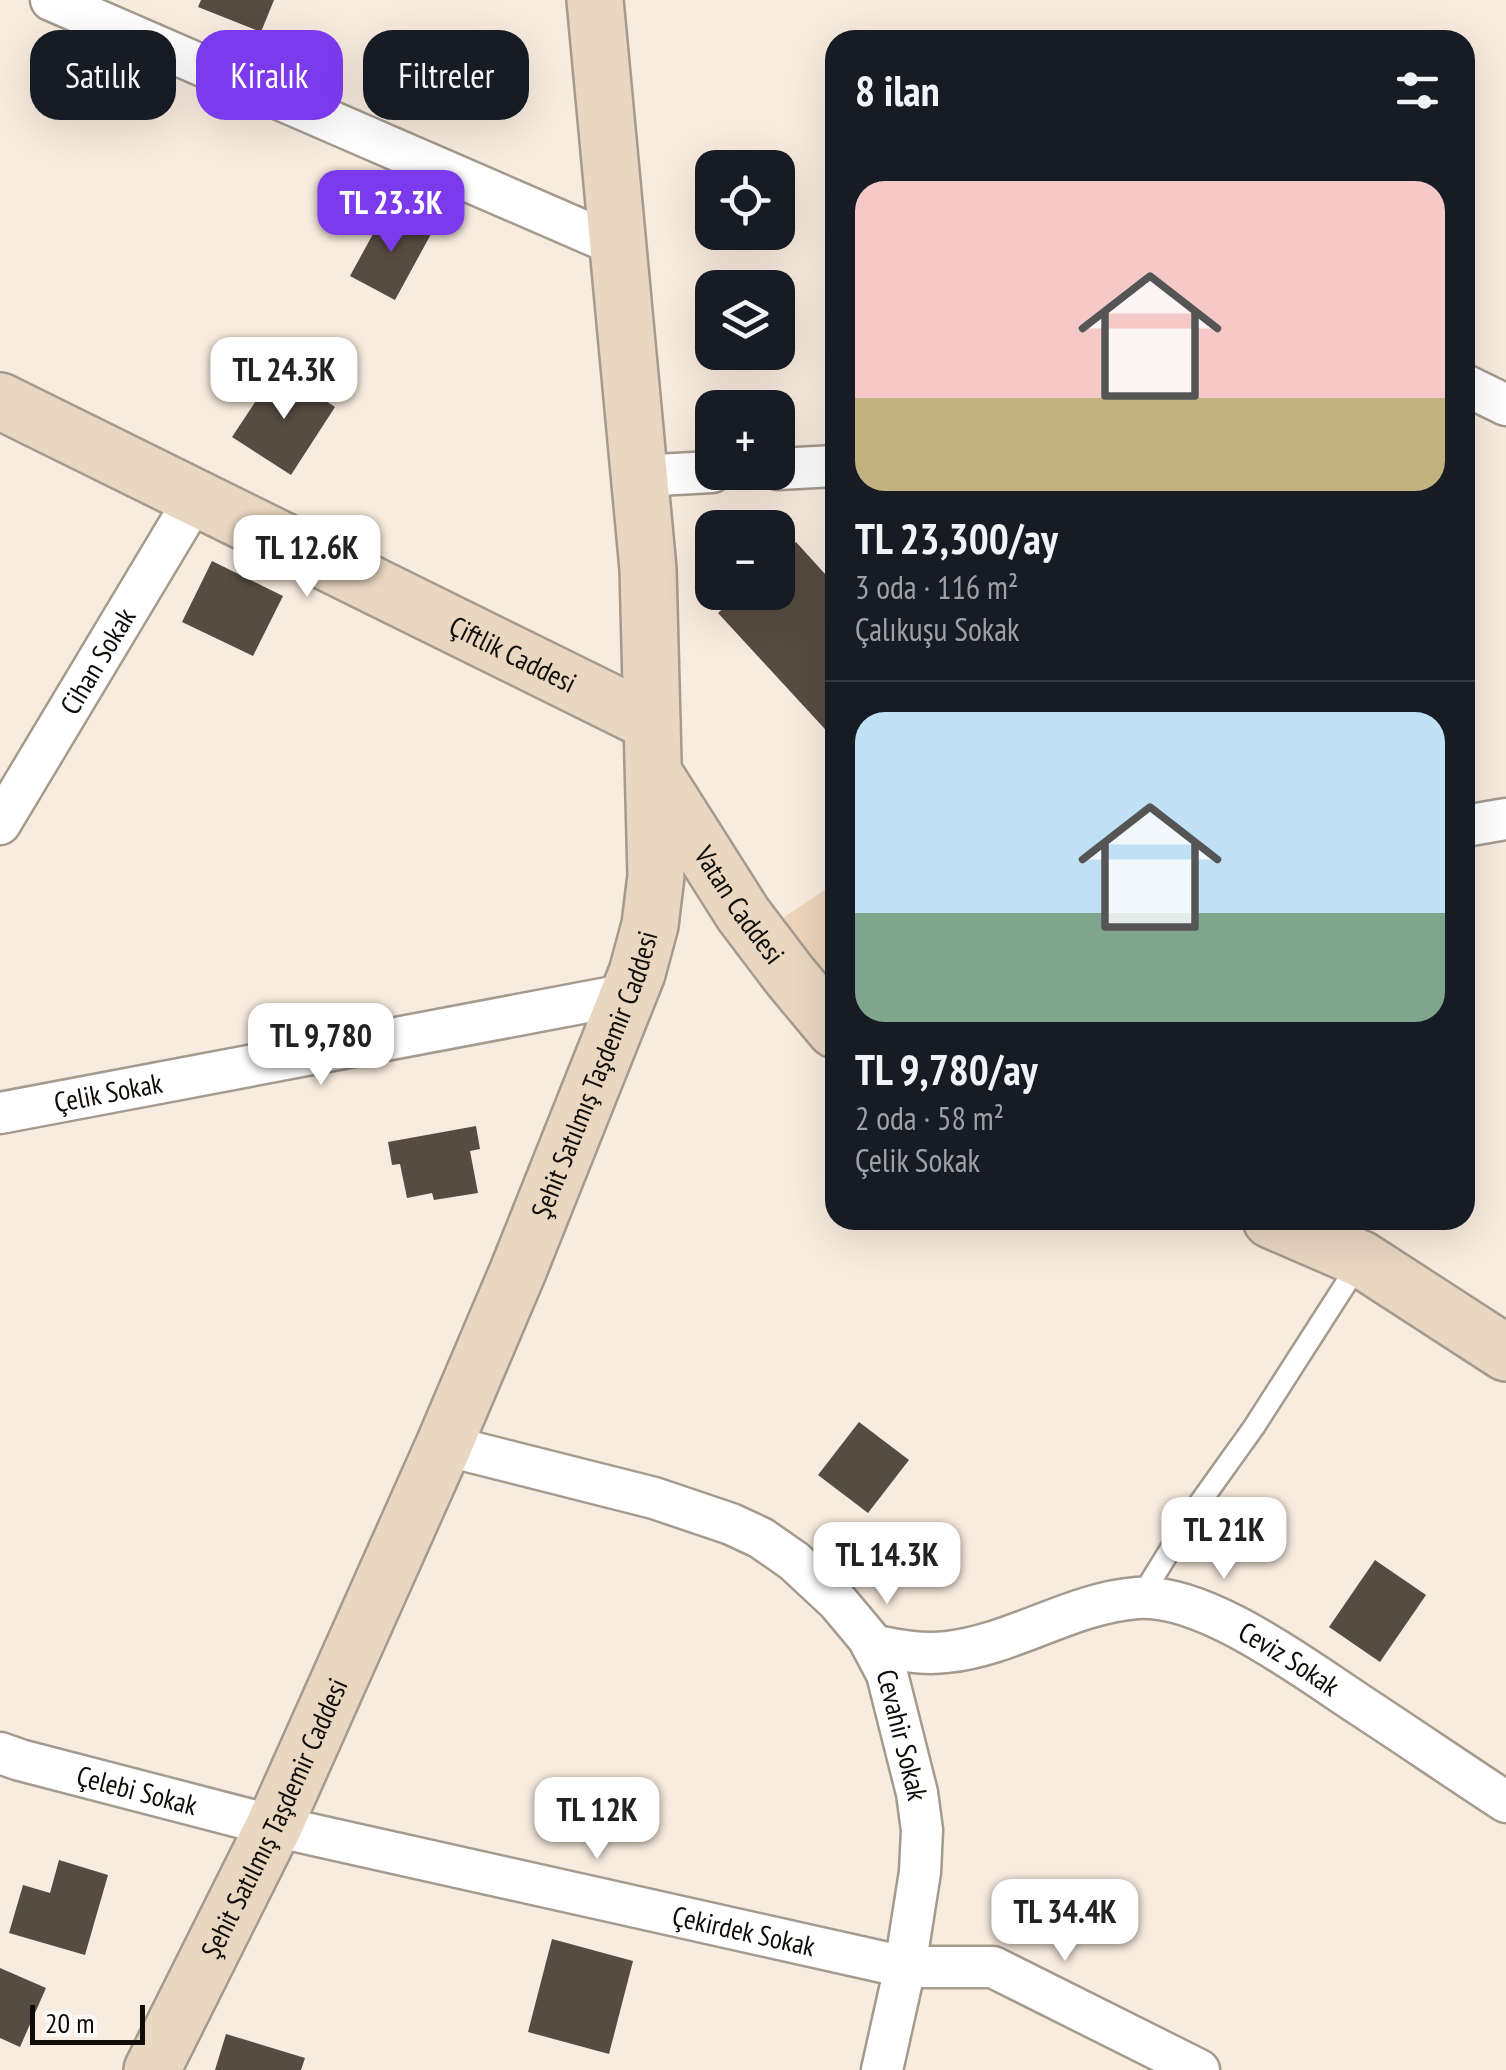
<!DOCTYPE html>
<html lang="tr">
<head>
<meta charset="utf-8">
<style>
  body { margin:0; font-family:"PT Sans Narrow",sans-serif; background:#242831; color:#f1f3f6; height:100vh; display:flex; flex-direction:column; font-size:38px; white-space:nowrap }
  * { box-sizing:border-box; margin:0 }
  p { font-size:32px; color:#9ea1a6 }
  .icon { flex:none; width:55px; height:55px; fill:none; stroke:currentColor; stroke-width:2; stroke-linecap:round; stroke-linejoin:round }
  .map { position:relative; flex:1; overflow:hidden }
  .sheet { position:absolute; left:825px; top:30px; width:650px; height:1200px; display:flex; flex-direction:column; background:#171b24; border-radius:30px; box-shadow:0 10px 40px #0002 }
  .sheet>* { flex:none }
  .banner { position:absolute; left:30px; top:30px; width:645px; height:90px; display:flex; gap:20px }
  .tools { position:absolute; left:695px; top:150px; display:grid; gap:20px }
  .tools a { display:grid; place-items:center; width:100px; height:100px; border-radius:20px; background:#171b24; box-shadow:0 10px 40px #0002; font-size:50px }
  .scale { position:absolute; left:30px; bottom:25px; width:115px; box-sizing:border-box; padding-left:10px; border:5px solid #100c08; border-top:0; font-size:28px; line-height:35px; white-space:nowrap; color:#100c08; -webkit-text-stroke:8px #fdfaf8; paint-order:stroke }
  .price { position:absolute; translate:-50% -85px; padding:0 22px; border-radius:20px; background:#fff; color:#222; font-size:32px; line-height:65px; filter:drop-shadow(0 2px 5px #0008) }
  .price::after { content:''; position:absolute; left:50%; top:60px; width:30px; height:22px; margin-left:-15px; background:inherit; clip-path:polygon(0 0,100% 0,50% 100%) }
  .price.on { background:#7c3aed; color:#fff }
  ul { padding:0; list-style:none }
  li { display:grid; align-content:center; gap:20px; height:530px; padding:0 30px }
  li+li { border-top:2px solid #363941 }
  li span { display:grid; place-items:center; height:310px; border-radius:30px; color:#555 }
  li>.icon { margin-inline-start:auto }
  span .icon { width:180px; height:180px; fill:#fffc; stroke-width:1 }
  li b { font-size:42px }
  h2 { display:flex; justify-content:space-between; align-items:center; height:120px; padding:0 30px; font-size:42px }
  .pill { padding:0 35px; border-radius:30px; background:#171b24; box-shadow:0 10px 40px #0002; font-size:35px; line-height:90px }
  .pill.on { background:#7c3aed; color:#fff }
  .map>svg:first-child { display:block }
  .green { fill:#edd4bb }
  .building { fill:#574c42 }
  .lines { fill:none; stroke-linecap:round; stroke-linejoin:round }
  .lane-casing { stroke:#a59a8e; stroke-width:25 }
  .street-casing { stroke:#a59a8e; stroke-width:45 }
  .secondary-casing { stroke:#a59a8e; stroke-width:60 }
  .lane { stroke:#fff; stroke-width:20 }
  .street { stroke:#fff; stroke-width:40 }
  .secondary { stroke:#e9d7c2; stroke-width:55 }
  .labels { text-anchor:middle; stroke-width:10; stroke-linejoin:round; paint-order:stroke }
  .street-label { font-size:28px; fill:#100c08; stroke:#fdfaf8 }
</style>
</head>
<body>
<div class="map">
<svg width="1506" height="2070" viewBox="0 0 1506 2070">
  <rect width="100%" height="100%" fill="#f8ebdf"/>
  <!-- green -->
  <path class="green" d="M835 883V987L783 918Z"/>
  <!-- building -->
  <path class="building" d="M201 0H274L261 32 198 7Z
    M386 210 431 234 395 300 350 276Z
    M277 369 335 407 291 475 232 437Z
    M796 542 835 585V740L718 613 741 592H778V559Z
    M212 561 283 596 253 656 182 622Z
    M476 1126 480 1149 470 1151 478 1193 434 1200 432 1193 407 1198 400 1164 392 1165 388 1142Z
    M859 1422 909 1460 868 1513 818 1475Z
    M1375 1560 1426 1595 1380 1662 1329 1627Z
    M59 1860 108 1875 85 1955 9 1933 23 1885 50 1893Z
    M552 1939 633 1961 609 2054 528 2032Z
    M0 1968 46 1988 20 2047 0 2038Z
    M226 2034 305 2058 301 2070H215Z"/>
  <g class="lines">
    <defs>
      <path id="lane" d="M1141 1597 1196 1508 1254 1427 1361 1260"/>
      <g id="street">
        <path d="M51 0 618 246"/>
        <path d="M1465 385 1506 405"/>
        <path d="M778 469 835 466"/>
        <path d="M639 476 712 472"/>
        <path id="s1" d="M0 824 196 497"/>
        <path d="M1465 826 1506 819"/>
        <path id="s2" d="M0 1113 629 994"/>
        <path id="s3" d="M444 1445 654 1498 731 1524 761 1538 794 1561 837 1601 868 1638 887 1674 917 1793 922 1830 920 1872 905 1967 882 2070"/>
        <path id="s4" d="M872 1645C896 1650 921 1655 947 1652 1013 1645 1071 1603 1137 1598 1205 1593 1305 1669 1360 1705 1409 1737 1457 1770 1506 1802"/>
        <path id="s5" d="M0 1753 20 1760 274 1826 905 1967H993L1199 2070"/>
      </g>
      <g id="secondary">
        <path id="s6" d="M0 401 652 723"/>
        <path id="s7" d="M655 775 743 914 790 976 835 1030"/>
        <path d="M1271 1220 1361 1259 1506 1353"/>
        <path id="s8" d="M152 2070 274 1826 444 1445 518 1271 637 973 650 925 656 876 648 569 595 0"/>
      </g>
    </defs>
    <!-- lane casing -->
    <use href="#lane" class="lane-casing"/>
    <!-- street casing -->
    <use href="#street" class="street-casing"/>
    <!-- secondary casing -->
    <use href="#secondary" class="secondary-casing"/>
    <!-- lane -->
    <use href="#lane" class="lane"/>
    <!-- street -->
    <use href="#street" class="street"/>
    <!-- secondary -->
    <use href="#secondary" class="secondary"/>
  </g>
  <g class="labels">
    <!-- street labels -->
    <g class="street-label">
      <text dy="10" stroke="none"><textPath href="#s6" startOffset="572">Çiftlik Caddesi</textPath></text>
      <text dy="10" stroke="none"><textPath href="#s1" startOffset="190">Cihan Sokak</textPath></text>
      <text dy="10" stroke="none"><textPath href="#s7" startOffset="155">Vatan Caddesi</textPath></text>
      <text dy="10" stroke="none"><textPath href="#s8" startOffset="1090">Şehit Satılmış Taşdemir Caddesi</textPath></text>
      <text dy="10" stroke="none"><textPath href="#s2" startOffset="110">Çelik Sokak</textPath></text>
      <text dy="10" stroke="none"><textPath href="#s4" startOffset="440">Ceviz Sokak</textPath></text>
      <text dy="10" stroke="none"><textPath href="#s3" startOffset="582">Cevahir Sokak</textPath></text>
      <text dy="10" stroke="none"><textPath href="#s5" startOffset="142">Çelebi Sokak</textPath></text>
      <text dy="10" stroke="none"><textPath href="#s8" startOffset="280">Şehit Satılmış Taşdemir Caddesi</textPath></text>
      <text dy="10" stroke="none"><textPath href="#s5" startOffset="765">Çekirdek Sokak</textPath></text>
    </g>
  </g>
</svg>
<div class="tools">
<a><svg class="icon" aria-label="locate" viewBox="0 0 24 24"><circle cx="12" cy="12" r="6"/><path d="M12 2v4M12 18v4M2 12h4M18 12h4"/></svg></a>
<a><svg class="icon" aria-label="layers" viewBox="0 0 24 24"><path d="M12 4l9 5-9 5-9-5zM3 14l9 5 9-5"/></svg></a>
<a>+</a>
<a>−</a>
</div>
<div class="scale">20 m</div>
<b class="price on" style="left:391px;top:255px">TL 23.3K</b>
<b class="price" style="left:284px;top:422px">TL 24.3K</b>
<b class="price" style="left:307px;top:600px">TL 12.6K</b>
<b class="price" style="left:321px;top:1088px">TL 9,780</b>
<b class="price" style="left:1224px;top:1582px">TL 21K</b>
<b class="price" style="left:887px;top:1607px">TL 14.3K</b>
<b class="price" style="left:597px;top:1862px">TL 12K</b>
<b class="price" style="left:1065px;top:1964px">TL 34.4K</b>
<div class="banner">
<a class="pill">Satılık</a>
<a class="pill on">Kiralık</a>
<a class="pill">Filtreler</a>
</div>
<section class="sheet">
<h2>8 ilan<svg class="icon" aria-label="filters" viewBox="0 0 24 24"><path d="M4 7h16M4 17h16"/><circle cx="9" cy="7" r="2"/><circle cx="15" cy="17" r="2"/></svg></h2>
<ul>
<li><span style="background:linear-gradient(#f6c9c9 70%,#c2b280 0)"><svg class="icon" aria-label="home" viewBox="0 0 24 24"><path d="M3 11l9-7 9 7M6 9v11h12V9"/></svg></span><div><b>TL 23,300/ay</b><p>3 oda · 116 m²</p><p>Çalıkuşu Sokak</p></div></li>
<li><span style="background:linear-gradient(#bfe0f5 65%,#7fa58c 0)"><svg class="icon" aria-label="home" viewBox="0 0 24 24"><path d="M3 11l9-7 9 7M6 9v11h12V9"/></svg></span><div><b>TL 9,780/ay</b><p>2 oda · 58 m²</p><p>Çelik Sokak</p></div></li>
</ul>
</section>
</div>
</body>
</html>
